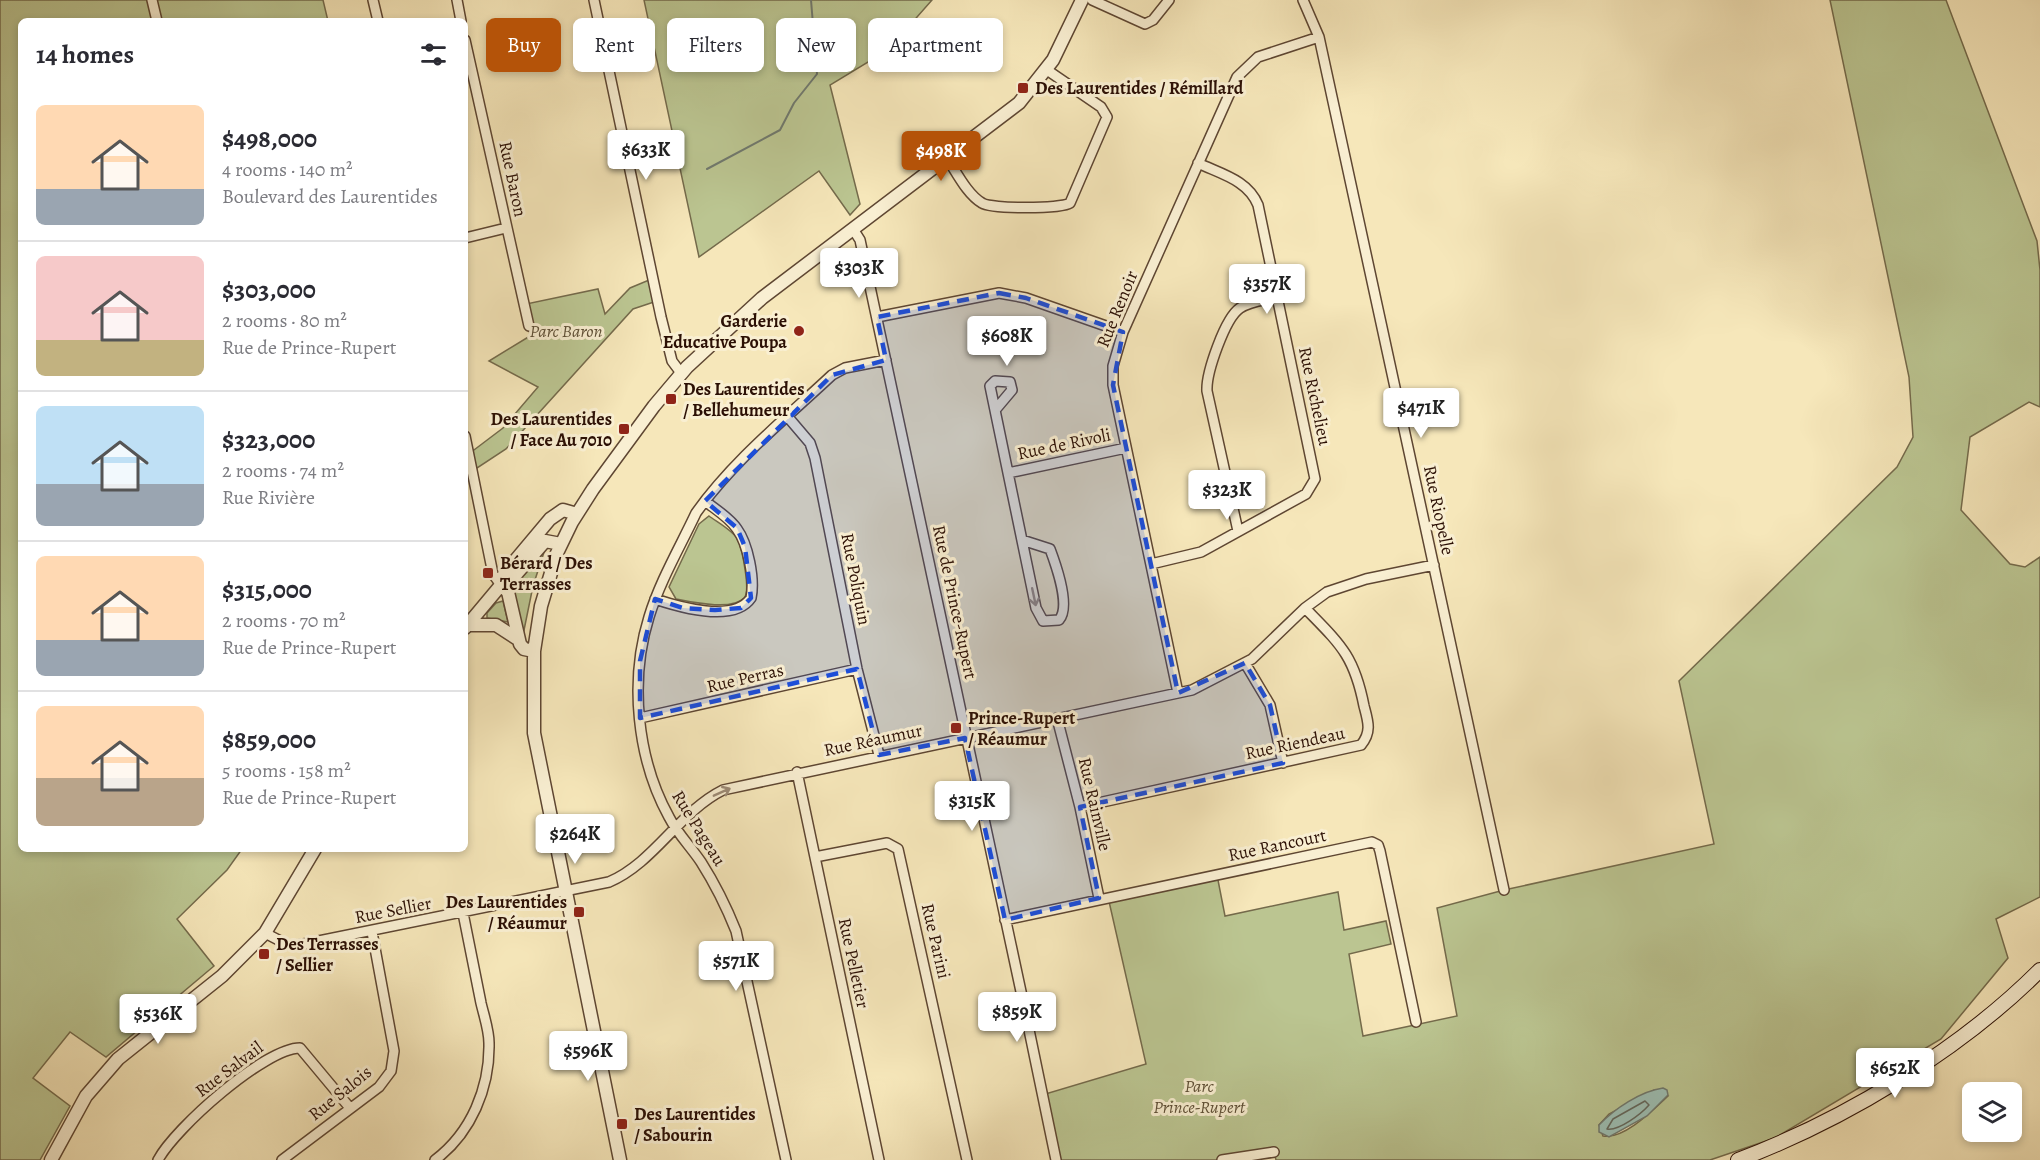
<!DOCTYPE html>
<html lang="en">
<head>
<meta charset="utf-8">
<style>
  body { margin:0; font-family:Alegreya,serif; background:#f7f7f7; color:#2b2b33; height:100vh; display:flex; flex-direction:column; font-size:22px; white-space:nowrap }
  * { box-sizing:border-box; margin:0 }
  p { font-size:20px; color:#7c7c81 }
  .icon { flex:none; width:33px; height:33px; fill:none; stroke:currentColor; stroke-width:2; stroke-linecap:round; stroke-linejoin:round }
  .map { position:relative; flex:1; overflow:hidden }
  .drawer { position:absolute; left:18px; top:18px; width:450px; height:834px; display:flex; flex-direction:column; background:#fff; border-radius:9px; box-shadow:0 3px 9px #0003 }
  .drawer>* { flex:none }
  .hud { position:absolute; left:486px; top:18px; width:570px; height:54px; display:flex; gap:12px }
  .fabs { position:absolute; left:1962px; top:1082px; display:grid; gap:12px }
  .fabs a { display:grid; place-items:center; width:60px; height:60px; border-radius:9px; background:#fff; box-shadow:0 3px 9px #0003; font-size:30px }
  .price { position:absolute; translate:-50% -51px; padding:0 14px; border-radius:6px; background:#fff; color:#222; font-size:20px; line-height:39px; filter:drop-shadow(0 2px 3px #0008) }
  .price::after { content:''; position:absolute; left:50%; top:36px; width:18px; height:14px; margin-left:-9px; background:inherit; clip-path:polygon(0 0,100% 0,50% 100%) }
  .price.on { background:#b45309; color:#fff }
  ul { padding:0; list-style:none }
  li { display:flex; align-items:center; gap:18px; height:150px; padding:0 18px }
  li+li { border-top:2px solid #e1e1e2 }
  li span { display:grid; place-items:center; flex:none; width:168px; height:120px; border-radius:9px; color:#555 }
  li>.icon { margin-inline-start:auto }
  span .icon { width:72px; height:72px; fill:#fffc; stroke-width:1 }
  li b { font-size:26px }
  h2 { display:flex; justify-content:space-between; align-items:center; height:72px; padding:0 18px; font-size:26px }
  .tag { padding:0 21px; border-radius:9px; background:#fff; box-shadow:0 3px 9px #0003; font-size:21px; line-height:54px }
  .tag.on { background:#b45309; color:#fff }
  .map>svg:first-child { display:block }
  .green { fill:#bbc591; stroke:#746a4b; stroke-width:1.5; fill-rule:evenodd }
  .water { fill:#9dbfb4; stroke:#70796e; stroke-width:1.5 }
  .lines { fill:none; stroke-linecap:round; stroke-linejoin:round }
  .shore { stroke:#64685c; stroke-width:1.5 }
  .stream { stroke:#70796e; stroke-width:2 }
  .minor-casing { stroke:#5e4632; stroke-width:12 }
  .tertiary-casing { stroke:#5e4632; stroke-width:15 }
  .secondary-casing { stroke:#2c1005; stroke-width:16 }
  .minor { stroke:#f9efd2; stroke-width:9 }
  .tertiary { stroke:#f9efd2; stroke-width:12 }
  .secondary { stroke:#f9efd2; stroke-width:14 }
  .oneway { stroke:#9d8b76 }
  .marked { fill:#1d4ed8; fill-opacity:0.2; stroke:#1d4ed8; stroke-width:4.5; stroke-dasharray:12 8; stroke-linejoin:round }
  .poi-dot { fill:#8f2418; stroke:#f9efd2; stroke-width:2 }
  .labels { text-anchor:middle; stroke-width:6; stroke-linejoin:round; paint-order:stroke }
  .poi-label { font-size:18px; font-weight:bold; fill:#2c1005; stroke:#f9efd2; text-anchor:start }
  .street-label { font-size:18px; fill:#2c1005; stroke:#f9efd2 }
  .park-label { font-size:18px; font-style:italic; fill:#5e4f36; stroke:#f9efd2 }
</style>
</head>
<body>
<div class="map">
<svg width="2040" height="1160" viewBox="0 0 2040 1160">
  <rect width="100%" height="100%" fill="#f6e7ba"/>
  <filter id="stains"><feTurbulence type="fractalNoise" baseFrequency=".00333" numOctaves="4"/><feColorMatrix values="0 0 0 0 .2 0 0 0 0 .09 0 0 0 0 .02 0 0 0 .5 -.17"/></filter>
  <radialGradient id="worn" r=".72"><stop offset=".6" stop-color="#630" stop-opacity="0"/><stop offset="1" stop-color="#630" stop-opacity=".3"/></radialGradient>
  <!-- green -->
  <path class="green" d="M0 0H323L328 21H21V849H242L227 870 177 919 214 966 106 1057 70 1032 33 1078 70 1106 40 1160H0Z
    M644 0H932L888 50 830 85 860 204 850 215 819 171 699 257Z
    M1830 0H1946L2037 241 2040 270V407L2029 402 1970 437 1961 510 2010 564 2025 567 2040 557V897L1996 919 2008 958 1941 1039 1775 1138 1710 1160H1276L1274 1152 1222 1160H1055L1042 1095 1146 1064 1108 897 1217 875 1225 916 1338 892 1344 930 1386 921 1391 944 1349 954 1363 1036 1457 1016 1437 908 1504 890 1714 844 1679 681 1897 467 1913 437 1909 377ZM1654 1090 1668 1096C1654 1109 1624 1140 1603 1136L1599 1125 1609 1114Z
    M649 280 654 302 633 309 506 449 474 470 470 453 503 428 538 387 489 361 530 336 526 304 598 289 605 314 630 288Z
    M709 516C717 522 734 531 738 540 742 549 751 592 744 598 732 611 692 602 676 599L669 587 699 524Z
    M546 546 533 586 523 635 511 590Z
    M503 601 508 622 487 618V613L496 603Z"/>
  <!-- water -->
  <path class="water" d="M1663 1088 1667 1090 1668 1095 1647 1116 1609 1137 1599 1132V1125C1614 1109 1641 1091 1663 1088Z"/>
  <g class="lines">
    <!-- shore -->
    <path class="shore" d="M1645 1101 1649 1105C1641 1114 1619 1131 1607 1129L1613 1119Z"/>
    <!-- stream -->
    <path class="stream" d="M707 169 780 130 794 103 817 74 811 0"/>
    <defs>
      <path id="minor" d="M152 0 157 21
        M373 0 378 21
        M457 0 461 21
        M594 0 661 317 672 361 681 373
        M1092 0 1145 24 1153 20 1169 0
        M1303 0 1319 37 1504 890
        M465 40 529 326
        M947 158C957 173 967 194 982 203 991 209 1061 209 1070 203L1107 117 1101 107 1047 70
        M853 229 860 240C926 547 993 853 1056 1160
        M465 238 506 228
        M877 317 999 293 1026 298 1123 332
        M996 409 1012 390 1010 382 995 381 990 386 1036 608 1043 621 1059 620C1071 607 1056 565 1050 549L1022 540
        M787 416 810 443 815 458 857 669 879 755
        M465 436 493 574 501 585
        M1008 473 1126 448
        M1238 531 1207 391C1206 373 1225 318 1240 308 1250 301 1266 300 1277 297
        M1151 564 1201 552 1306 494 1315 479 1258 205C1248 180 1221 174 1198 163
        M655 599C679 607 734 623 751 598 755 579 748 544 737 529 730 518 715 509 705 501
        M1245 663 1270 705 1283 763
        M1178 693 1113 385V366L1123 332 1237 77 1258 57 1319 37
        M640 718 857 669
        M1057 718 1080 807 1099 898
        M797 772 879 1160
        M1080 807 1361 745C1372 732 1368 721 1364 706 1354 655 1340 644 1305 608
        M815 857 887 843 898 849 967 1160
        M1005 920 1372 842 1378 845 1380 851 1416 1022
        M265 933 288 945H299L609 882C654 863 679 812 723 790L1192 690 1252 659 1305 608 1327 592 1366 579 1434 565
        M158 1160C175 1128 265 1048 300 1048L350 1108
        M282 1160 379 1087 391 1071 394 1051 372 932
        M435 1160C471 1133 490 1088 489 1043 489 1030 484 1016 481 1003 475 973 469 943 463 913
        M786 1160 736 931C726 906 715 884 701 862 691 847 677 833 669 817 637 759 629 681 649 617 660 581 680 547 696 513 733 461 785 419 832 375L845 368 886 360
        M1222 1160 1274 1152"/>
      <path id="tertiary" d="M501 585 511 580 545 541 561 544
        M501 585 508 592 520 644 524 649 534 651
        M467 625H496L519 640
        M465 628 501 585 504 574 550 519 563 510 577 514
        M51 1160 86 1096 118 1059 222 976 265 933 315 849
        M620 1160 534 733V651L541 606 557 553 572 522 593 489 654 406 687 367 762 298 1019 103 1053 60 1082 0"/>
      <path id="secondary" d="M1738 1160C1844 1120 1959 1051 2040 970"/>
    </defs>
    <!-- minor casing -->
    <use href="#minor" class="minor-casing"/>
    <!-- tertiary casing -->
    <use href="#tertiary" class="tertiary-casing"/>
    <!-- secondary casing -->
    <use href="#secondary" class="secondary-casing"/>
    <!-- minor -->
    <use href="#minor" class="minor"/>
    <!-- tertiary -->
    <use href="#tertiary" class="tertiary"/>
    <!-- secondary -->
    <use href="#secondary" class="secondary"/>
  </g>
  <!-- one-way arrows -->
  <defs><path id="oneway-shaft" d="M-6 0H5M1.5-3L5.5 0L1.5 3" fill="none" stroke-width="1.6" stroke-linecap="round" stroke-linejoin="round" transform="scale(1.5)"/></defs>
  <g class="oneway">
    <use href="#oneway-shaft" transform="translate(1034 597) rotate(78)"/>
    <use href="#oneway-shaft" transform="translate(722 792) rotate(-24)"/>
  </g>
  <!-- marked area -->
  <path class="marked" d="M999 293 1026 298 1123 332 1113 385 1178 693 1245 663 1270 705 1283 763 1080 807 1099 898 1005 920 965 738 879 755 857 669 640 718V661L655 599 683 608 715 610 741 608 751 598 745 547 737 528 705 501 832 375 886 360 877 317Z"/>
  <!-- markers -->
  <g class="poi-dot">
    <rect x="1017" y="82" width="12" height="12" rx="3"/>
    <circle cx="799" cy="331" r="6"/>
    <rect x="665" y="393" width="12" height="12" rx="3"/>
    <rect x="618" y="423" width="12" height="12" rx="3"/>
    <rect x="482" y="567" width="12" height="12" rx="3"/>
    <rect x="950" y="722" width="12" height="12" rx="3"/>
    <rect x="573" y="906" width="12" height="12" rx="3"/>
    <rect x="258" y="948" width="12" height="12" rx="3"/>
    <rect x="616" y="1118" width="12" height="12" rx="3"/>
  </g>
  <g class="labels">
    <!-- poi labels -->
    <g class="poi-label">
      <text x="1035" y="94">Des Laurentides / Rémillard</text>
      <text x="787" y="327" text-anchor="end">Garderie<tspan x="787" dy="21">Educative Poupa</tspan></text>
      <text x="683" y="395">Des Laurentides<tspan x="683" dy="21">/ Bellehumeur</tspan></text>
      <text x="612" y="425" text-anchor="end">Des Laurentides<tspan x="612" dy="21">/ Face Au 7010</tspan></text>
      <text x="500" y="569">Bérard / Des<tspan x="500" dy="21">Terrasses</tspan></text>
      <text x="968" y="724">Prince-Rupert<tspan x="968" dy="21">/ Réaumur</tspan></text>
      <text x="567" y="908" text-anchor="end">Des Laurentides<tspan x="567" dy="21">/ Réaumur</tspan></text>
      <text x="276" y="950">Des Terrasses<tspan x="276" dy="21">/ Sellier</tspan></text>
      <text x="634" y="1120">Des Laurentides<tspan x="634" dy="21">/ Sabourin</tspan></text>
    </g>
    <!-- street labels -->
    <g class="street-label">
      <text transform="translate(513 179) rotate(78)" y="6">Rue Baron</text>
      <text transform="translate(1117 309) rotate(-68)" y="6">Rue Renoir</text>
      <text transform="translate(1315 396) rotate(78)" y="6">Rue Richelieu</text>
      <text transform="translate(1064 444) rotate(-12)" y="6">Rue de Rivoli</text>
      <text transform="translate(1439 510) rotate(78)" y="6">Rue Riopelle</text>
      <text transform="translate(856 579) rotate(79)" y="6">Rue Poliquin</text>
      <text transform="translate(955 602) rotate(78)" y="6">Rue de Prince-Rupert</text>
      <text transform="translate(745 678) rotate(-13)" y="6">Rue Perras</text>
      <text transform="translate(873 740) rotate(-12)" y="6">Rue Réaumur</text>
      <text transform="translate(1295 743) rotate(-12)" y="6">Rue Riendeau</text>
      <text transform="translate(1095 804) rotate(77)" y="6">Rue Rainville</text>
      <text transform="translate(699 828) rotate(58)" y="6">Rue Pageau</text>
      <text transform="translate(1277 845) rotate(-12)" y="6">Rue Rancourt</text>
      <text transform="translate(393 910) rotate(-11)" y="6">Rue Sellier</text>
      <text transform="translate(936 941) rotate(77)" y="6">Rue Parini</text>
      <text transform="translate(854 963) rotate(78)" y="6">Rue Pelletier</text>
      <text transform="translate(229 1069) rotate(-37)" y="6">Rue Salvail</text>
      <text transform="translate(340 1093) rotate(-39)" y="6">Rue Salois</text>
    </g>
    <!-- park labels -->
    <g class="park-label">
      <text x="566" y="337">Parc Baron</text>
      <text x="1199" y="1092">Parc<tspan x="1199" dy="21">Prince-Rupert</tspan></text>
    </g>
  </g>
  <rect width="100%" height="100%" filter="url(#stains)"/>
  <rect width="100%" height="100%" fill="url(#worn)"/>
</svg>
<div class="fabs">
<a><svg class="icon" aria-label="layers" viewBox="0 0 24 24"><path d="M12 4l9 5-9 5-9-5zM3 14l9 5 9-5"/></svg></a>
</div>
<b class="price" style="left:646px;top:181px">$633K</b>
<b class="price on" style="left:941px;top:182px">$498K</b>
<b class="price" style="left:859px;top:299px">$303K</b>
<b class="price" style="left:1267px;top:315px">$357K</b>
<b class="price" style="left:1007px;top:367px">$608K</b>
<b class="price" style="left:1421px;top:439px">$471K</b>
<b class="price" style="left:1227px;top:521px">$323K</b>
<b class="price" style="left:972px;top:832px">$315K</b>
<b class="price" style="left:575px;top:865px">$264K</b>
<b class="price" style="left:736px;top:992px">$571K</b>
<b class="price" style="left:1017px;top:1043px">$859K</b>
<b class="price" style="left:158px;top:1045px">$536K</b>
<b class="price" style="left:588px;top:1082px">$596K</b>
<b class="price" style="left:1895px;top:1099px">$652K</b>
<div class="hud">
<a class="tag on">Buy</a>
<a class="tag">Rent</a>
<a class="tag">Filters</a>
<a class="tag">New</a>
<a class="tag">Apartment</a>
</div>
<section class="drawer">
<h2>14 homes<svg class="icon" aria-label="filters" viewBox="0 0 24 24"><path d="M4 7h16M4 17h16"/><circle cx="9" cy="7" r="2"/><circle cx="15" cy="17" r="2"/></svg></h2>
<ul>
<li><span style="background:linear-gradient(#ffd9b3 70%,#9aa5b1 0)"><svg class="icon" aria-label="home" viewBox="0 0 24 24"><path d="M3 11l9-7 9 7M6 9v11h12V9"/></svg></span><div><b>$498,000</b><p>4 rooms · 140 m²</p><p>Boulevard des Laurentides</p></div></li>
<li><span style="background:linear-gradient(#f6c9c9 70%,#c2b280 0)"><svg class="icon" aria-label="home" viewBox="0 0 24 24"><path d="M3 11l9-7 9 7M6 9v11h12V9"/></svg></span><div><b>$303,000</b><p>2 rooms · 80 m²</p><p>Rue de Prince-Rupert</p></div></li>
<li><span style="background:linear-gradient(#bfe0f5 65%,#9aa5b1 0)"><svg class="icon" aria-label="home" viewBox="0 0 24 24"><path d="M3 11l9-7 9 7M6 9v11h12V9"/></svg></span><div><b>$323,000</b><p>2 rooms · 74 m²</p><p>Rue Rivière</p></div></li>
<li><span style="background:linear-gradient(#ffd9b3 70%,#9aa5b1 0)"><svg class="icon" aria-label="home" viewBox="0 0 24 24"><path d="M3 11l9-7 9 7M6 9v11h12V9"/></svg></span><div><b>$315,000</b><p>2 rooms · 70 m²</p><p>Rue de Prince-Rupert</p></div></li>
<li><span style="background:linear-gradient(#ffd9b3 60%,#b9a48a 0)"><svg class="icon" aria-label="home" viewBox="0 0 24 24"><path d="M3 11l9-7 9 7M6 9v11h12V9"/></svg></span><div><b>$859,000</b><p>5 rooms · 158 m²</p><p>Rue de Prince-Rupert</p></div></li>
</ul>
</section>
</div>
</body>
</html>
